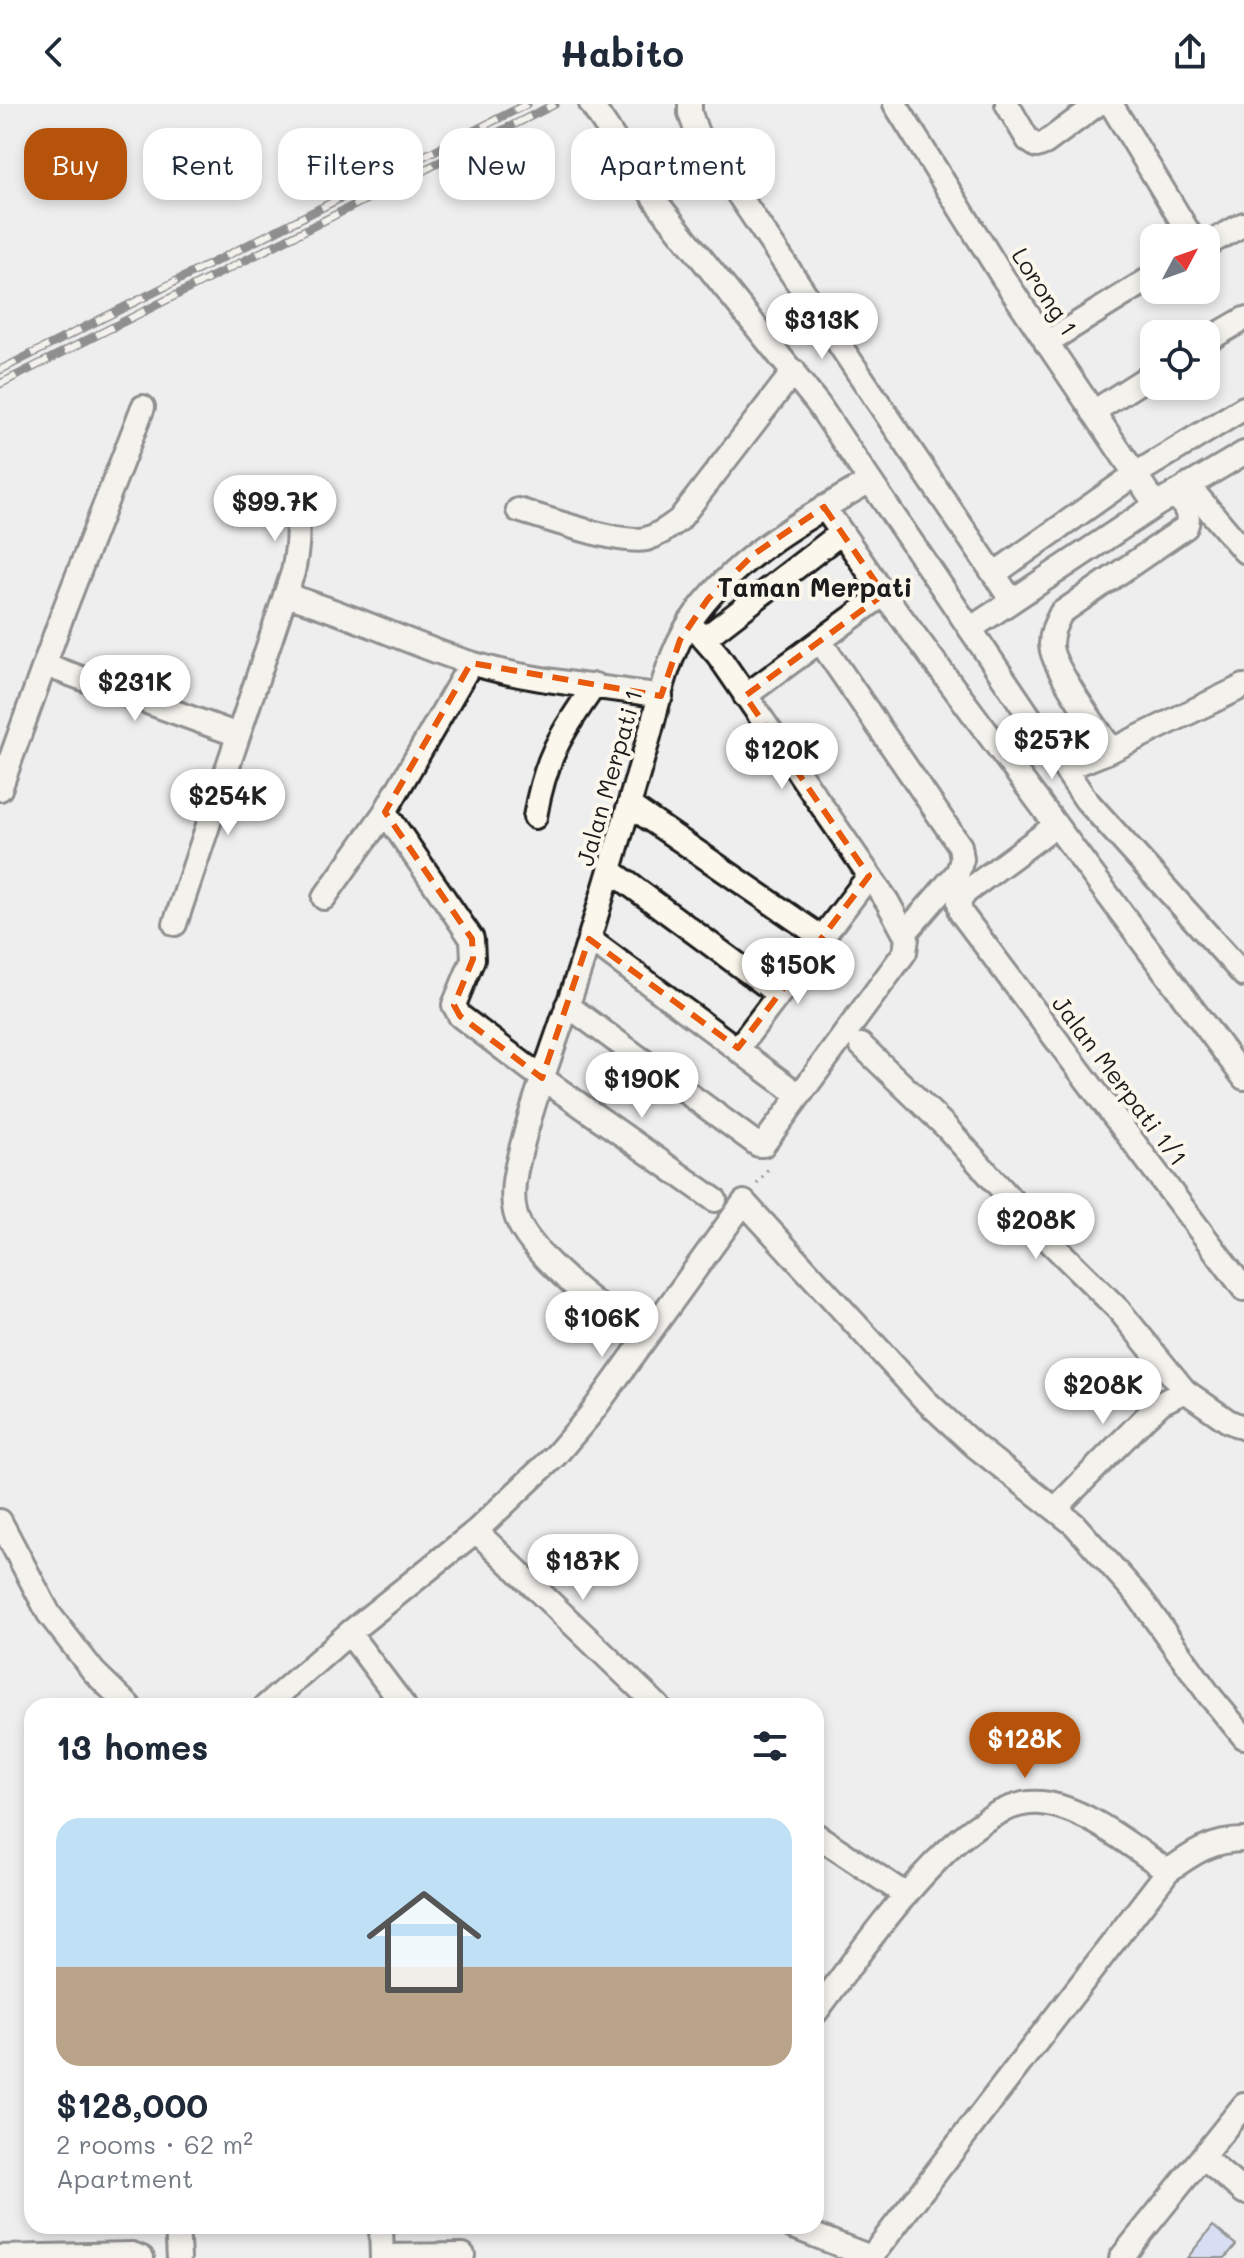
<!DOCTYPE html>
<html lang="en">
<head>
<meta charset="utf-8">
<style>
  body { margin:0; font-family:Mali,sans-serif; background:#f6f6f7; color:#1f2937; height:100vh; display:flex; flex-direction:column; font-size:30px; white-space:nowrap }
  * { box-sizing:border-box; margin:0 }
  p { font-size:26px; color:#747a83 }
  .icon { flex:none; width:44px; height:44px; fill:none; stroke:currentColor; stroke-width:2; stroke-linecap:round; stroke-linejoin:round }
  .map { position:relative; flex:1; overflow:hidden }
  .panel { position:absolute; left:24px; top:1594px; width:800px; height:536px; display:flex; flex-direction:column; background:#fff; border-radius:24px; box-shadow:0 4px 12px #0003 }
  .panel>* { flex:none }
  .top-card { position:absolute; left:24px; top:24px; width:800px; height:72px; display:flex; gap:16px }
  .needle { width:52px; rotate:49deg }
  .buttons { position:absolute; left:1140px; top:120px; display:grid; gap:16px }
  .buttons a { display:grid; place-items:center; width:80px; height:80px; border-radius:16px; background:#fff; box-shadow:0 4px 12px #0003; font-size:40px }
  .price { position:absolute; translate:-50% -68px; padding:0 18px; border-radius:28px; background:#fff; color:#222; font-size:26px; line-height:52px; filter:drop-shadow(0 2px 4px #0008) }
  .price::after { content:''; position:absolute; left:50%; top:48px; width:24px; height:18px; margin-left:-12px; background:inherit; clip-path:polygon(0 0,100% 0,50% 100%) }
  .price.active { background:#b45309; color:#fff }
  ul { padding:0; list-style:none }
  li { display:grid; align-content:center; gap:16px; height:424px; padding:0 32px }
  li span { display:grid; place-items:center; height:248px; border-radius:24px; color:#555 }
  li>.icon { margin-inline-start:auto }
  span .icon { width:144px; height:144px; fill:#fffc; stroke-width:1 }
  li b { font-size:34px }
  h2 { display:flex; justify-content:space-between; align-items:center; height:96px; padding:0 32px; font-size:34px }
  .chip { padding:0 28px; border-radius:24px; background:#fff; box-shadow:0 4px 12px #0003; font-size:28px; line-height:72px }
  .chip.active { background:#b45309; color:#fff }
  header { display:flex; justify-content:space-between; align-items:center; height:104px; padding:0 32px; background:#fff; font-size:36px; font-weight:800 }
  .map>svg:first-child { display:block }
  .building { fill:#bac8f8; stroke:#1c1c1c; stroke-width:2 }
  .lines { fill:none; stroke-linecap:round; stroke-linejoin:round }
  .minor-casing { stroke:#1c1c1c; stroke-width:28 }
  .path { stroke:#1c1c1c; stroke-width:3; stroke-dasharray:2 6; stroke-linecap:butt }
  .minor { stroke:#fbf7ec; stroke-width:22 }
  .rail-casing { stroke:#1c1c1c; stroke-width:9 }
  .rail { stroke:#fbf7ec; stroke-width:6; stroke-dasharray:18; stroke-linecap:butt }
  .marked { fill:none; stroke:#e8590c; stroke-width:6; stroke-dasharray:16 10; stroke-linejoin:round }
  .labels { text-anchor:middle; stroke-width:8; stroke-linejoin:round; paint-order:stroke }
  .street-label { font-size:24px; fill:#1c1c1c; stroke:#fbf7ec }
  .neighbourhood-label { font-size:26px; font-weight:bold; fill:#1c1c1c; stroke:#fbf7ec }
</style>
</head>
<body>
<header><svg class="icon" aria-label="back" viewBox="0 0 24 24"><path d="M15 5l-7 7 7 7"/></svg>Habito<svg class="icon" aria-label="share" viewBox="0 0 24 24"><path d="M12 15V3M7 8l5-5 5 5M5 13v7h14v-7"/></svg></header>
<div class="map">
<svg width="1244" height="2154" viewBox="0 0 1244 2154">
  <rect width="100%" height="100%" fill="#eee"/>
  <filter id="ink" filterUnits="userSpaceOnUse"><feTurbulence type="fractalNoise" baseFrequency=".0125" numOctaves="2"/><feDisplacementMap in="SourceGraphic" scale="16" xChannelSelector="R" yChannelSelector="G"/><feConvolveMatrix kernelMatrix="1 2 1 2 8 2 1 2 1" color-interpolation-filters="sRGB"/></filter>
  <g filter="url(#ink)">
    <!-- building -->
    <path class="building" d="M1213 2122 1236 2141 1225 2154H1187Z"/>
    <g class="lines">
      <defs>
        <path id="minor" d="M591 0 658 100 818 300 1086 696 1244 871
          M690 0V9L697 29 1012 497
          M895 0 1002 172 1156 401
          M1007 0 1028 36 1037 42 1045 39 1098 0
          M1111 0 1192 134
          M1206 141 1244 120
          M1206 237 1244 215
          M1046 239 1154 172
          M1093 308 1154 269
          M1188 381 1244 447
          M824 403 884 490 1244 974
          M518 406C546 414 620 441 646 435 659 431 668 424 679 416L794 267
          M994 470 1134 371 1244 304
          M285 491C350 509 410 541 474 560 535 578 598 582 661 592
          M970 525 1156 401 1244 349
          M705 534 841 429
          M820 537 960 742 962 755 958 768 905 829
          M45 561 238 631
          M745 592 884 490
          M1112 646C1098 625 1050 561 1051 540 1051 528 1056 519 1061 509L1186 423C1192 410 1182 400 1176 389
          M1065 665 1112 646 1244 582
          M0 685 63 509 143 303
          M629 701 821 833
          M385 708 472 835 473 855 454 901 460 912 542 974 715 1096
          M535 713C545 654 561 629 595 581
          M1056 721 966 788 959 798 961 809 1244 1185
          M610 766 778 890
          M324 794 385 708 471 559
          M175 820 293 468C299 439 300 416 291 388
          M589 835 799 991
          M567 901 758 1041H763L905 848 907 834 887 797 718 551 690 519
          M861 941 946 1023 1042 1130 1118 1205 1185 1287 1228 1317 1244 1324
          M738 944 869 772
          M613 1212C586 1193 522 1142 515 1108 512 1094 513 1080 516 1066 534 985 568 909 591 829 610 767 628 705 646 643 658 602 666 554 690 518 734 453 804 415 870 377
          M1056 1404 1146 1313 1161 1299 1185 1287
          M0 1417 49 1510 94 1568 129 1602
          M476 1427 658 1602
          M349 1529 404 1602
          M266 1602 349 1529 476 1427 556 1351 590 1311 744 1098 925 1296 975 1342 1074 1420 1140 1494 1210 1592 1244 1633
          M816 1731 906 1791
          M816 1908C859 1852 963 1691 1041 1699 1085 1703 1132 1743 1168 1767
          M1202 2053 1244 2088
          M177 2122 179 2154
          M381 2122 382 2154
          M791 2122 873 2154
          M382 2152 463 2151
          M0 2153 132 2150 142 2154
          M871 2153 1168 1767C1193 1749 1212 1736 1244 1736
          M1121 2154 1244 2001"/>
      </defs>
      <!-- minor casing -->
      <use href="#minor" class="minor-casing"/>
      <!-- path -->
      <path class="path" d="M757 1080 771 1061"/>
      <!-- minor -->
      <use href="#minor" class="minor"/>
      <defs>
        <path id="rail" d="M0 266 527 0
          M0 280 555 0"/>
      </defs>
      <!-- rail casing -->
      <use href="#rail" class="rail-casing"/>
      <!-- rail -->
      <use href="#rail" class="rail"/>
    </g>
  </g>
  <!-- marked area -->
  <path d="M0 0H1244V2154H0ZM824 403 884 490 745 592 869 772 738 944 589 835 542 974 460 912 454 901 473 855 472 835 385 708 471 559 661 592 680 536 708 495 754 450Z" fill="#eee" fill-opacity=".55" fill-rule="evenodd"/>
  <path class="marked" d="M824 403 884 490 745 592 869 772 738 944 589 835 542 974 460 912 454 901 473 855 472 835 385 708 471 559 661 592 680 536 708 495 754 450Z"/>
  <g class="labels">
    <!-- street labels -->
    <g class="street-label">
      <text transform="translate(1044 188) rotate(57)" y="8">Lorong 1</text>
      <text transform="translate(610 674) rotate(-74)" y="8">Jalan Merpati 1</text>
      <text transform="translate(1119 977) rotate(53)" y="8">Jalan Merpati 1/1</text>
    </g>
    <!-- neighbourhood labels -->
    <g class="neighbourhood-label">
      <text x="815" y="493">Taman Merpati</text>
    </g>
  </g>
</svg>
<div class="buttons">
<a><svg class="needle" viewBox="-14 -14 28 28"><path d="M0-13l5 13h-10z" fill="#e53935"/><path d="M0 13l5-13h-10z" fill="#747a83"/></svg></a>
<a><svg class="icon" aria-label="locate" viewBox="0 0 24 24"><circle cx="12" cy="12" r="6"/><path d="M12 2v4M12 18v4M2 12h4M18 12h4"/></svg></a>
</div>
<b class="price" style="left:822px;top:257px">$313K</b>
<b class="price" style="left:275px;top:439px">$99.7K</b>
<b class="price" style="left:135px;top:619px">$231K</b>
<b class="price" style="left:1052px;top:677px">$257K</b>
<b class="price" style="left:782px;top:687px">$120K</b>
<b class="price" style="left:228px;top:733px">$254K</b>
<b class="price" style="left:798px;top:902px">$150K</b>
<b class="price" style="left:642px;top:1016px">$190K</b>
<b class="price" style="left:1036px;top:1157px">$208K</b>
<b class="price" style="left:602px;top:1255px">$106K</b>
<b class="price" style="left:1103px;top:1322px">$208K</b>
<b class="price" style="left:583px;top:1498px">$187K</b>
<b class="price active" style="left:1025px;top:1676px">$128K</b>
<div class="top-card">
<a class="chip active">Buy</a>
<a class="chip">Rent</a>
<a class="chip">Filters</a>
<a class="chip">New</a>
<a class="chip">Apartment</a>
</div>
<section class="panel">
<h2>13 homes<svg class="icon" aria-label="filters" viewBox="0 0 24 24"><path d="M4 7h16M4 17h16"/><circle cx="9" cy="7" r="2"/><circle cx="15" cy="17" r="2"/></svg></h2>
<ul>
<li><span style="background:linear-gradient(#bfe0f5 60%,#b9a48a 0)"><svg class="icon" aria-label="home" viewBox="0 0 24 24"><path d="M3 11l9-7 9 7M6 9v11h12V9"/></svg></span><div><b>$128,000</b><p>2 rooms · 62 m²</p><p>Apartment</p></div></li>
</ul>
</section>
</div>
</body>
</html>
